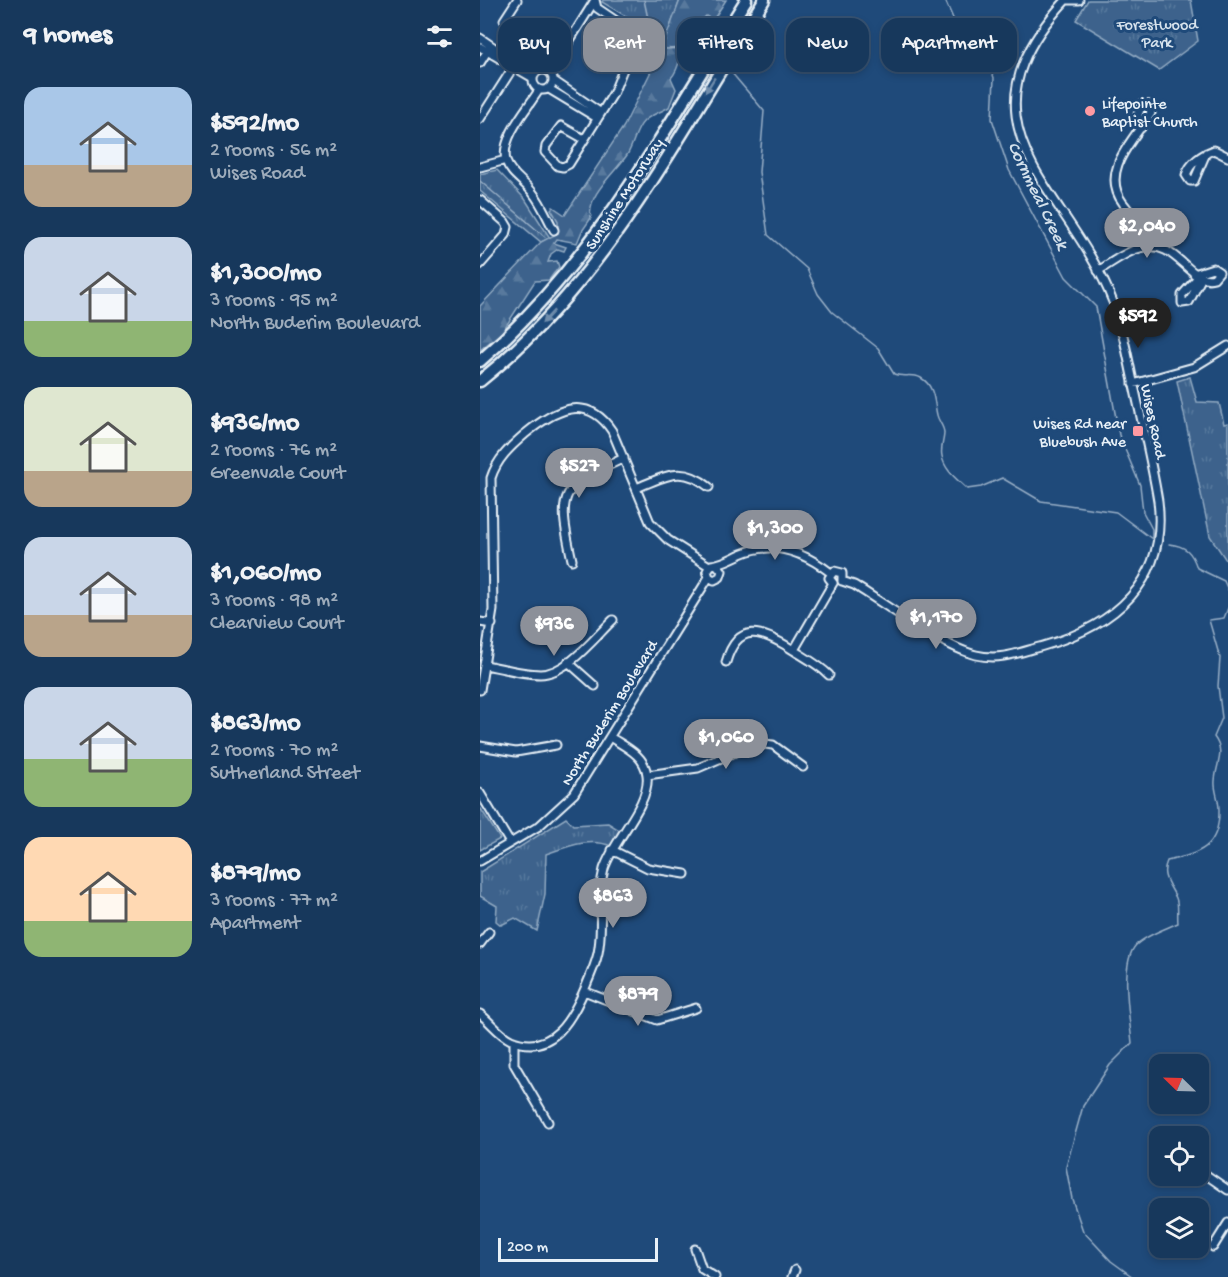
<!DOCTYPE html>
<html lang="en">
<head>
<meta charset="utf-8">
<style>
  body { margin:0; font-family:"Gochi Hand",sans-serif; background:#244365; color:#f1f3f6; height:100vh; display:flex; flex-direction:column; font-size:22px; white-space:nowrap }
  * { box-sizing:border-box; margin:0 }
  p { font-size:20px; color:#9eacbb }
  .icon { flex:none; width:33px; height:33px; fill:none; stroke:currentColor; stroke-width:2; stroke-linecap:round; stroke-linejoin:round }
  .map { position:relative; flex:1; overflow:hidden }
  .panel { display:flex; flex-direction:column; background:#17385c; width:480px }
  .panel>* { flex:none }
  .banner { position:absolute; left:18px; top:18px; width:570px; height:54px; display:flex; gap:12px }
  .needle { width:39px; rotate:293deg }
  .buttons { position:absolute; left:669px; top:1054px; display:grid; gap:12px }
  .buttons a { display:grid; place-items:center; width:60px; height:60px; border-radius:12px; background:#17385c; box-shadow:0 3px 9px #0003,0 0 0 2px #365272; font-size:30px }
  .scale { position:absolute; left:18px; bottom:15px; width:160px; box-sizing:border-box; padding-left:6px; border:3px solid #e8f1f8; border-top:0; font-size:16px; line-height:21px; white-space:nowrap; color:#e8f1f8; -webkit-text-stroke:4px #1f4a7a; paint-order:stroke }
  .price { position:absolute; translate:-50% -51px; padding:0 14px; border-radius:21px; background:#8c9099; color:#fff; font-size:20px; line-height:39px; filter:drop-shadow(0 2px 3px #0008) }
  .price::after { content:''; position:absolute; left:50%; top:36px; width:18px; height:14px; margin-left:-9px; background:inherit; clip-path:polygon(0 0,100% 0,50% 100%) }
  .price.active { background:#222; color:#fff }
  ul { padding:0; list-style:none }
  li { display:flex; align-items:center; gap:18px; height:150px; padding:0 24px }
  li span { display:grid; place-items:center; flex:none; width:168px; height:120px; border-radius:18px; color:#555 }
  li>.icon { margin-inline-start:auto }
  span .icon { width:72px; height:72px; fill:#fffc; stroke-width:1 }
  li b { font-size:26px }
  h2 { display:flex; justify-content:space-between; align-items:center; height:72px; padding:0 24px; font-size:26px }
  .chip { padding:0 21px; border-radius:18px; background:#17385c; box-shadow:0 3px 9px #0003,0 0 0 2px #365272; font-size:21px; line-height:54px }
  .chip.active { background:#8c9099; color:#fff }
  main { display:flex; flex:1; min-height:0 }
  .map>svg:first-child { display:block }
  .grass { fill:url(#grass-tufts); stroke:#92aac2; stroke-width:1.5 }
  .forest { fill:url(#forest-firs); stroke:#92aac2; stroke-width:1.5 }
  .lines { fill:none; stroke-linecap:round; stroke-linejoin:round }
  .stream { stroke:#9ab0c7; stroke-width:1.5 }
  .minor-casing { stroke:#e8f1f8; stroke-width:11 }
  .highway-casing { stroke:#e8f1f8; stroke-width:15 }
  .minor { stroke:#1f4a7a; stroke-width:7 }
  .highway { stroke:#1f4a7a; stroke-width:10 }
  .oneway { fill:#6f8dac }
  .poi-dot { fill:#ff9aa2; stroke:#1f4a7a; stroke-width:2 }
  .labels { text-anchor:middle; stroke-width:6; stroke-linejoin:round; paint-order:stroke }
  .park-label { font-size:16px; fill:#d7e3ed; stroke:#1f4a7a }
  .poi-label { font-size:16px; fill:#e8f1f8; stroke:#1f4a7a; text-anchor:start }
  .street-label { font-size:16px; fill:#e8f1f8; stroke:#1f4a7a }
  .water-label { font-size:18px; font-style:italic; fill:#d4e1ec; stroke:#1f4a7a }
</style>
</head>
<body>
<main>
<section class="panel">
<h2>9 homes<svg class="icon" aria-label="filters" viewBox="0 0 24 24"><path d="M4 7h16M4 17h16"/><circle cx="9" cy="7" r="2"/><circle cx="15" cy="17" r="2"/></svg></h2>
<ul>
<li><span style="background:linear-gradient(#a9c7e8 65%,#b9a48a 0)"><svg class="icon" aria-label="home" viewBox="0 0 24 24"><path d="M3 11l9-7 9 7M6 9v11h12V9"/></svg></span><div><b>$592/mo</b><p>2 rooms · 56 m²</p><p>Wises Road</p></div></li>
<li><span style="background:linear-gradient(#c9d6e8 70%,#8fb573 0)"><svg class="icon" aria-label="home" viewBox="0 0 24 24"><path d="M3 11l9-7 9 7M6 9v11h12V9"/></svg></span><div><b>$1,300/mo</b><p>3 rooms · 95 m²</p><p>North Buderim Boulevard</p></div></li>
<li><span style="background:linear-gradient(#dfe7d0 70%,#b9a48a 0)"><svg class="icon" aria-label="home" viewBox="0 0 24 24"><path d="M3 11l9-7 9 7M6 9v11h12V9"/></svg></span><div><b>$936/mo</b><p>2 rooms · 76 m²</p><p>Greenvale Court</p></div></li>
<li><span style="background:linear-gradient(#c9d6e8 65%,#b9a48a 0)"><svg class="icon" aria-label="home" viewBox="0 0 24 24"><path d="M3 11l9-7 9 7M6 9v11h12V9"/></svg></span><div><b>$1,060/mo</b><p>3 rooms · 98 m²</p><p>Clearview Court</p></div></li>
<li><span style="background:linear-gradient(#c9d6e8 60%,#8fb573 0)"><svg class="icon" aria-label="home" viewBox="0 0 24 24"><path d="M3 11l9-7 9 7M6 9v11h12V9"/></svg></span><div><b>$863/mo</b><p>2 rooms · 70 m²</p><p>Sutherland Street</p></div></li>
<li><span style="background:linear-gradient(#ffd9b3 70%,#8fb573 0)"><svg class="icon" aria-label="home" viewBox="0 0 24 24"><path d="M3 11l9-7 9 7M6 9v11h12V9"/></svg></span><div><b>$879/mo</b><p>3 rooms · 77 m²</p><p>Apartment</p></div></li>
</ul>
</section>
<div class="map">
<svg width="748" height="1277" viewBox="0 0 748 1277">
  <defs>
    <pattern id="grass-tufts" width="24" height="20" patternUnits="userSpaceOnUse" patternTransform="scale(1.5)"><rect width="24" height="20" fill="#3c628c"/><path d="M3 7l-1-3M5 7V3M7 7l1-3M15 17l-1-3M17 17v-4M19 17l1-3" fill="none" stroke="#58799d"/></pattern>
    <pattern id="forest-firs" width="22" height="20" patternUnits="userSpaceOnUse" patternTransform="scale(1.5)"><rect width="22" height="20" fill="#3c628c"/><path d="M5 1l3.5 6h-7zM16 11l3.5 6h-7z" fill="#58799d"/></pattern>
  </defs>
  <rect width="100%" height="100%" fill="#1f4a7a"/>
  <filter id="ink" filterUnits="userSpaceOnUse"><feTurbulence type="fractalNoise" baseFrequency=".0167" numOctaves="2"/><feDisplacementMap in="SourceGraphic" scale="12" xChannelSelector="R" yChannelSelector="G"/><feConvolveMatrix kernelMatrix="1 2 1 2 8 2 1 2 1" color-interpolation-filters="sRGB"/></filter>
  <g filter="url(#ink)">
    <!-- grass -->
    <path class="grass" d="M123 0H200L184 44 164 27 122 2Z
      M608 0H711L718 41 679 70 596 20Z
      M17 170 45 199 70 238 61 242 0 191V174Z
      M710 377 717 402 739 403 744 424 748 423V563L730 536 697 381Z
      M1 809 20 839 0 850V810Z
      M86 818 93 825 128 823 141 831 131 846C110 837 87 847 66 854L65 894 57 931 35 918 21 925 16 921 17 906 0 896V872Z"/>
    <!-- forest -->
    <path class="forest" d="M200 0H246L235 17 231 19 226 16 218 24 221 33 219 40C195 37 206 62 191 78L196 89 189 107C181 112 170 115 164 121 155 130 154 144 147 155 135 173 106 195 111 218L102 231 97 243 77 239 74 243 86 247 84 251 78 249 71 254 68 262 77 261 79 267 69 280 55 281 22 332 0 350V306L61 242 78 233V221L71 209 73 207 85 215 144 126 181 51Z"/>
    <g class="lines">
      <!-- stream -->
      <path class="stream" d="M164 0 170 28 185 49 207 48 224 54
        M465 0 475 23 491 35 507 55 514 78 512 119 529 170 586 277 616 307 639 435 660 485 663 512 672 529V539
        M251 72 284 111 279 172 288 235 327 269 338 294 352 312 398 348 414 374C424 378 432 373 441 378 455 386 454 402 457 415 458 421 464 426 464 433 464 440 460 449 462 456 464 470 478 480 487 489L501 487 522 478 561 501 636 512 672 539
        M0 181 65 237
        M689 544C706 546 712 552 717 568L744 581 748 590
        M653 1277 631 1261 603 1231 592 1199 586 1167 603 1106 630 1065 652 1043C650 1020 639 963 656 945 666 935 685 929 698 923 697 915 699 905 696 898 690 884 680 877 687 861 720 853 740 848 739 809 739 799 734 790 735 781 736 763 746 753 734 737L742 718 738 686 740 658 729 620 744 618 748 608"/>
      <defs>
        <path id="minor" d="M587 0H599
          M24 20 37 0
          M0 38 34 61 57 72
          M0 47 53 78
          M0 63 8 50
          M53 80a10 10 0 1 1 20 0a10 10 0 1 1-20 0Z
          M70 72 115 0
          M74 81 121 113
          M69 89 117 118
          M59 90C48 108 20 138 26 161 30 174 45 182 53 193 62 204 67 218 74 230
          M0 119 34 66
          M661 128 658 115 662 104 669 105 671 113C655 138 619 171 643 203 655 218 662 227 665 247
          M104 139 81 126 66 146 65 152 78 166 83 167 89 164 133 94 157 35 117 8 115 0
          M726 153 714 181H710L706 175C710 163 722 154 734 150L748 157
          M0 167 26 160
          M0 200 25 222 28 227 26 235 0 265
          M618 271C631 263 645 252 660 248 696 237 710 286 734 278L739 272 733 268 714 274
          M720 275 702 295V303L709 302 721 279
          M653 384 714 367 748 346
          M156 488C185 477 201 464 229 487
          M92 560C76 489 81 488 144 458
          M229 577 227 571 231 565C242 564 250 559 261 554 293 540 325 553 351 573
          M229 577 234 580 240 577 242 571 238 566
          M362 581 374 585C405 604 463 647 496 655 521 661 540 652 563 646 634 626 688 582 678 501 672 464 663 427 655 390 648 361 644 330 633 302 589 187 467 129 586 0
          M353 583 349 578 354 571 362 573V581
          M0 622 12 624
          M314 650 353 583
          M88 662 115 686
          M246 662C258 621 282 631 310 648 324 657 338 664 349 675
          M5 665C22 668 42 674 60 674 87 674 114 638 133 620
          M0 690 13 610 11 478C17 459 30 447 45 434 73 411 106 392 132 431L170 522 188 540 229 566
          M0 746 36 752 76 745
          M167 775 218 768 276 743 293 745 323 767
          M0 793 30 843
          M132 850 168 868 205 874
          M0 861 59 826 94 794 229 577
          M0 944 9 932
          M104 991 177 1020 216 1008
          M0 1014C11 1022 18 1034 31 1040 73 1057 93 1017 106 986 111 973 118 960 119 947 123 921 117 895 124 869 133 840 171 804 167 775 165 755 145 747 130 737
          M34 1041V1064L68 1122
          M722 1172 748 1190
          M733 1247 748 1223
          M215 1249 222 1269 235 1277
          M312 1277 315 1270"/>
        <path id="highway" d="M0 361C115 262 186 127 266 0
          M0 381C125 281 200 133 284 0"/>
      </defs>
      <!-- minor casing -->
      <use href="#minor" class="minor-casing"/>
      <!-- highway casing -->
      <use href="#highway" class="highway-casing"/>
      <!-- minor -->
      <use href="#minor" class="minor"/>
      <!-- highway -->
      <use href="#highway" class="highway"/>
    </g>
    <!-- one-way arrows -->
    <defs><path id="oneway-solid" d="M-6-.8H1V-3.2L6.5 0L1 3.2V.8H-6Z" transform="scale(1.5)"/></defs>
    <g class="oneway">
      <use href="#oneway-solid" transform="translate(230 85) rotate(122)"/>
      <use href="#oneway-solid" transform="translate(68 317) rotate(133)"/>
    </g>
  </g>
  <!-- markers -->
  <g class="poi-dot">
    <circle cx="610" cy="111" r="6"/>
    <rect x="652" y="425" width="12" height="12" rx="3"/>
  </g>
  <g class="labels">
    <!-- park labels -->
    <g class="park-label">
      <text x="677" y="29">Forestwood<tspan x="677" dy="18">Park</tspan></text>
    </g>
    <!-- poi labels -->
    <g class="poi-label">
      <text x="622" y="108">Lifepointe<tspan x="622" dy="18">Baptist Church</tspan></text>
      <text x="646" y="428" text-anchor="end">Wises Rd near<tspan x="646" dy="18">Bluebush Ave</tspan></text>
    </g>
    <!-- street labels -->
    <g class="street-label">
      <text transform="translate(143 193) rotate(-57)" y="6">Sunshine Motorway</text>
      <text transform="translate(675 421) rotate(78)" y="6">Wises Road</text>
      <text transform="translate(128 712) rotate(-58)" y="6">North Buderim Boulevard</text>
    </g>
    <!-- water labels -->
    <g class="water-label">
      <text transform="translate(559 195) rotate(64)" y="6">Cornmeal Creek</text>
    </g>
  </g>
</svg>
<div class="buttons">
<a><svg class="needle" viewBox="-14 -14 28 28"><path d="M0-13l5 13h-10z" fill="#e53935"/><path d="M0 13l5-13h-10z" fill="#9eacbb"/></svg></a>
<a><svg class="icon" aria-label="locate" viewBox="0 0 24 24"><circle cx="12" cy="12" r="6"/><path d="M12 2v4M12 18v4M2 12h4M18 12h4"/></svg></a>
<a><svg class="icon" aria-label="layers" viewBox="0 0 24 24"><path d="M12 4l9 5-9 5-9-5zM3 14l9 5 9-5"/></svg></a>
</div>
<div class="scale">200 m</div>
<b class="price" style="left:667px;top:259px">$2,040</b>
<b class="price active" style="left:658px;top:349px">$592</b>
<b class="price" style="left:99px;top:499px">$527</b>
<b class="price" style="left:295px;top:561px">$1,300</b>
<b class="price" style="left:456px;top:650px">$1,170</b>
<b class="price" style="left:74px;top:657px">$936</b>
<b class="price" style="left:246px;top:770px">$1,060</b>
<b class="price" style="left:133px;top:929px">$863</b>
<b class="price" style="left:158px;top:1027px">$879</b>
<div class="banner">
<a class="chip">Buy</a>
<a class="chip active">Rent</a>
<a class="chip">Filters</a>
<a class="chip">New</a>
<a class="chip">Apartment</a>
</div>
</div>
</main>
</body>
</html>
